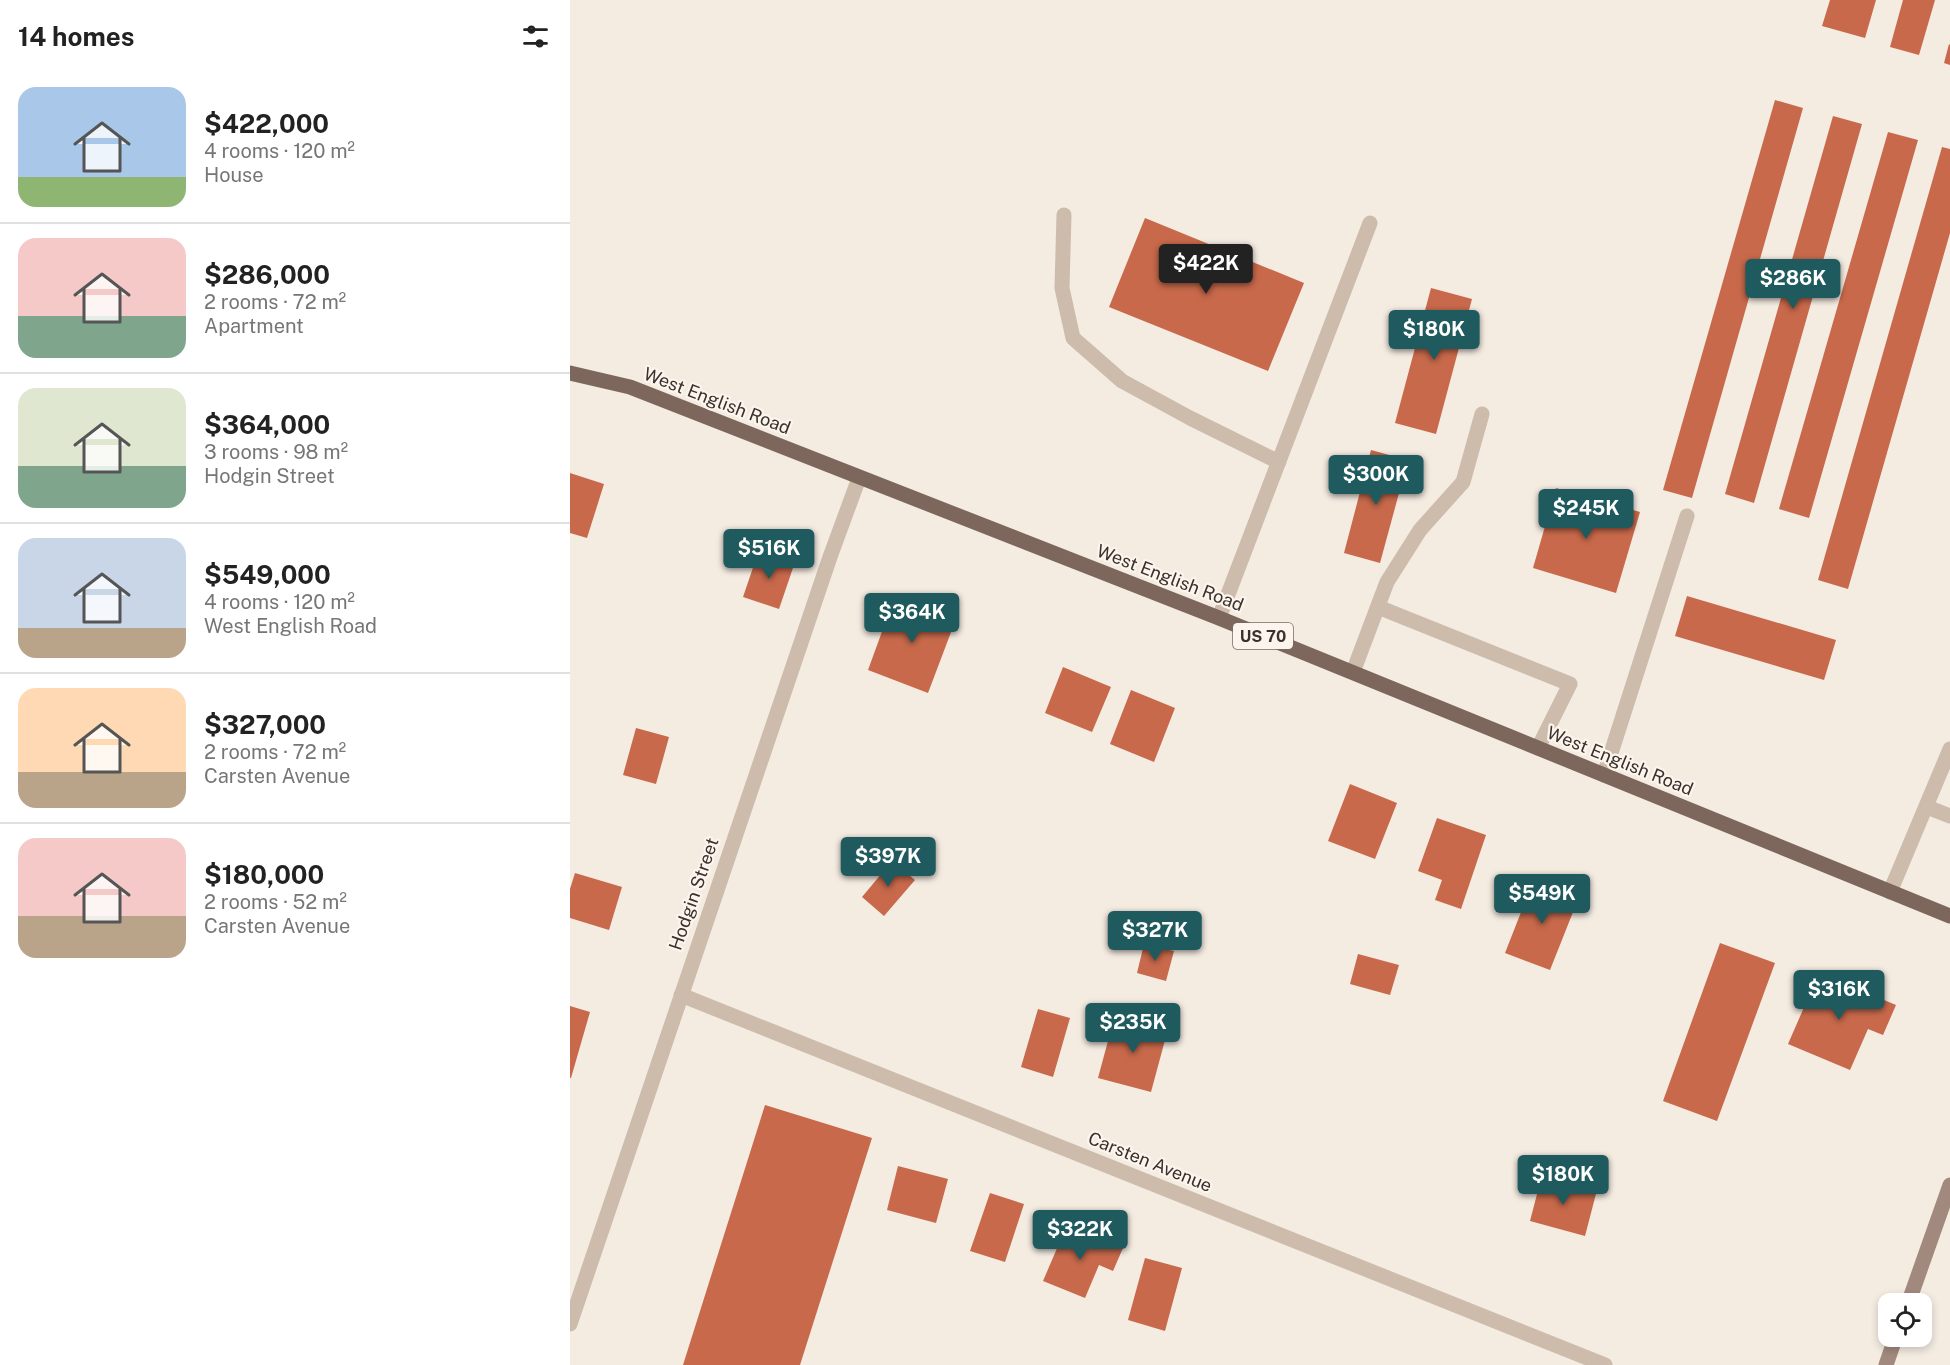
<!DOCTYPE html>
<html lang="en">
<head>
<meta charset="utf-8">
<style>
  body { margin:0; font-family:"Public Sans",sans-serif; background:#f2f2f2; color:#222; height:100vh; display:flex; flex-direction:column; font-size:22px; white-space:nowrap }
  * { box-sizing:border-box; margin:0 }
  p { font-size:20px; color:#767676 }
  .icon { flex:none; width:33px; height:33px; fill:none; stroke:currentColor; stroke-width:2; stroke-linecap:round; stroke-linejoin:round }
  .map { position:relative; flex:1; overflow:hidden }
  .side { display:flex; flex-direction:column; background:#fff; width:570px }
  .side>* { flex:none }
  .fabs { position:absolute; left:1308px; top:1293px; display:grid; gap:12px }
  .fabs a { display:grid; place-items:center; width:54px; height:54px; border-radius:12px; background:#fff; box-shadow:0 3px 9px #0003; font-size:30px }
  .price { position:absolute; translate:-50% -51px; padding:0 14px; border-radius:6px; background:#1f5a5e; color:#fff; font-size:20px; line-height:39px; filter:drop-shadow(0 2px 3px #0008) }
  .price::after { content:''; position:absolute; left:50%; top:36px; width:18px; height:14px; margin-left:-9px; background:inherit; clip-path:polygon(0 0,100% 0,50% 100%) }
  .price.current { background:#222; color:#fff }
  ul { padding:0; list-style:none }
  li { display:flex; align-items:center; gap:18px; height:150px; padding:0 18px }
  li+li { border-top:2px solid #e0e0e0 }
  li span { display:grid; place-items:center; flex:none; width:168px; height:120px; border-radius:18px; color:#555 }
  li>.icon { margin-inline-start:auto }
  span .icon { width:72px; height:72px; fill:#fffc; stroke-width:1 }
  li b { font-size:26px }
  h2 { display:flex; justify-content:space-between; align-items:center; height:72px; padding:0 18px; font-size:26px }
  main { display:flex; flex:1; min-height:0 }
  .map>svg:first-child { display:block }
  .building { fill:#c8694b }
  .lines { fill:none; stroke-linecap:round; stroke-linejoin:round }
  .lane { stroke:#cdbbac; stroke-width:15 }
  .street { stroke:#cdbbac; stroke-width:15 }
  .secondary { stroke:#a18a7d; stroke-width:15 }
  .primary { stroke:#7d675c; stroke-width:15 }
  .labels { text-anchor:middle; stroke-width:4.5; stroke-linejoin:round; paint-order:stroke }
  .shield { fill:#fbf5ee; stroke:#756b66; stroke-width:1.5 }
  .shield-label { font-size:16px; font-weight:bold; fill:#3b302b }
  .street-label { font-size:18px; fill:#3b302b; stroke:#fbf5ee }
</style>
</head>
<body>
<main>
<section class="side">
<h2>14 homes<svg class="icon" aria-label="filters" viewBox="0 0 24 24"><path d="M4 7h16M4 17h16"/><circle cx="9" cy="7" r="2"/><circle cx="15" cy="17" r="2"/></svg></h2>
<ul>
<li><span style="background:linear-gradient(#a9c7e8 75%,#8fb573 0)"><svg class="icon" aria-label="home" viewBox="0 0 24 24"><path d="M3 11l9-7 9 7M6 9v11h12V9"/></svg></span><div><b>$422,000</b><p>4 rooms · 120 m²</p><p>House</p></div></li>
<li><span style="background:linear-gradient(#f6c9c9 65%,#7fa58c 0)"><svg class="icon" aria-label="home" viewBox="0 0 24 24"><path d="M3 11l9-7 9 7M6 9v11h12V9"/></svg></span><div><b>$286,000</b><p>2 rooms · 72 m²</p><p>Apartment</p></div></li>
<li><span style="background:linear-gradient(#dfe7d0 65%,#7fa58c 0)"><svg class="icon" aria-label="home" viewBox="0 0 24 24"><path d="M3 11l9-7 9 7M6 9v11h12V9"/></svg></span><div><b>$364,000</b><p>3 rooms · 98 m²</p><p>Hodgin Street</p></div></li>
<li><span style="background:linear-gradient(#c9d6e8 75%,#b9a48a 0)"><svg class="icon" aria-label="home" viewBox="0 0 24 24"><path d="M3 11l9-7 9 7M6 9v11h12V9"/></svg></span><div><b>$549,000</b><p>4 rooms · 120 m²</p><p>West English Road</p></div></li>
<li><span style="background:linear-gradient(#ffd9b3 70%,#b9a48a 0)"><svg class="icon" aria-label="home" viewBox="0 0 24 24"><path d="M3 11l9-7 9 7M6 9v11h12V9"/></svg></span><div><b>$327,000</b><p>2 rooms · 72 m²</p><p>Carsten Avenue</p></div></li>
<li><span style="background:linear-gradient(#f6c9c9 65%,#b9a48a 0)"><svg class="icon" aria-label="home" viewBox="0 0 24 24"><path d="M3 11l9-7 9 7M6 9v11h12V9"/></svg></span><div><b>$180,000</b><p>2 rooms · 52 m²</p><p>Carsten Avenue</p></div></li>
</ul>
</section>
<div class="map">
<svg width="1380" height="1365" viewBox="0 0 1380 1365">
  <rect width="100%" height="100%" fill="#f4ebe1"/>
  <!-- building -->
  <path class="building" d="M1260 0H1306L1295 38 1252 26Z
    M1333 0H1365L1349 55 1320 47Z
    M1379 44 1380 45V65L1374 63Z
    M1205 100 1233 108 1122 498 1093 490Z
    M1263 116 1292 124 1184 503 1155 494Z
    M1318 132 1348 140 1239 518 1209 509Z
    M1372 147 1380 149V233L1278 589 1248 580Z
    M575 218 734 283 698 371 539 307Z
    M861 288 902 299 866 434 825 423Z
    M801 450 838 460 810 563 774 553Z
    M0 473 34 484 17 538 0 533Z
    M986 488 1070 512 1046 593 963 568Z
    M189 550 225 562 209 609 173 597Z
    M325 596 386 619 358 693 298 670Z
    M1117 596 1266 640 1254 680 1105 636Z
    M493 667 541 687 522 732 475 713Z
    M561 690 605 708 584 762 540 744Z
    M66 728 99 737 86 784 53 775Z
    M780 784 827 803 805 859 758 841Z
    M867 818 916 835 891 909 865 900 872 880 848 871Z
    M322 861 345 880 314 916 292 897Z
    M5 873 52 887 39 930 0 918V889Z
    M964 879 1009 897 980 970 935 953Z
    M1150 943 1205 963 1147 1121 1093 1101Z
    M574 944 604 951 596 981 567 973Z
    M788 954 829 965 820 995 780 984Z
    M1249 973 1326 1005 1313 1035 1298 1029 1280 1070 1218 1044Z
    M0 1006 20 1012 1 1078H0Z
    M468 1009 500 1018 483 1077 451 1067Z
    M545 1015 598 1029 581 1092 528 1078Z
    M195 1105 302 1138 230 1365H113Z
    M328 1166 378 1179 366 1223 317 1210Z
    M972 1175 1027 1190 1015 1236 960 1221Z
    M420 1193 454 1204 435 1262 400 1251Z
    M497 1225 553 1248 543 1271 529 1265 515 1298 473 1281Z
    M575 1258 612 1268 595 1331 558 1320Z"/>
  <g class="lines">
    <!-- lane -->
    <path class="lane" d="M494 215 492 288 503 338 552 381 620 418 709 462
      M808 607 1000 684 968 748
      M649 618 800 223
      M783 672 817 582 850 530 893 482 912 414
      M1034 775 1117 516
      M1357 807 1380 816
      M1320 892 1380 749"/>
    <!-- street -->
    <path class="street" d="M111 995 1035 1365
      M0 1324 260 557 289 478"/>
    <!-- secondary -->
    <path class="secondary" d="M1338 1304 1380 1185
      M1316 1365 1326 1336"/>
    <!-- primary -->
    <path class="primary" d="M0 373 60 387 649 618 1380 916"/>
  </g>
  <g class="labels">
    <!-- shield labels -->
    <rect class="shield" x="663" y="623" width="60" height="26" rx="4.5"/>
    <g class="shield-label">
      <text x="693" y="642">US 70</text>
    </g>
    <!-- street labels -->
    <g class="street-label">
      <text transform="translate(147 401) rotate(21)" y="6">West English Road</text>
      <text transform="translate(600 578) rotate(21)" y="6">West English Road</text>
      <text transform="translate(1050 761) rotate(22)" y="6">West English Road</text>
      <text transform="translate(124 894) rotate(-71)" y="6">Hodgin Street</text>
      <text transform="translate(580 1162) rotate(22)" y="6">Carsten Avenue</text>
    </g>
  </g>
</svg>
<div class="fabs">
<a><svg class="icon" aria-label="locate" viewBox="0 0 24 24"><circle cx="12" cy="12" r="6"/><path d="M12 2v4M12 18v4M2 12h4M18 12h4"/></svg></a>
</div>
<b class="price current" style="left:636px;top:295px">$422K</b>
<b class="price" style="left:1223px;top:310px">$286K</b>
<b class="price" style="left:864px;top:361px">$180K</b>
<b class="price" style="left:806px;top:506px">$300K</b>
<b class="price" style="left:1016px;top:540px">$245K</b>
<b class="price" style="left:199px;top:580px">$516K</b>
<b class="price" style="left:342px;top:644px">$364K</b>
<b class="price" style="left:318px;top:888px">$397K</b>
<b class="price" style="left:972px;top:925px">$549K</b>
<b class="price" style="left:585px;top:962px">$327K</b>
<b class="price" style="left:1269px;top:1021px">$316K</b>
<b class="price" style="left:563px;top:1054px">$235K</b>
<b class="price" style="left:993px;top:1206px">$180K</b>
<b class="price" style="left:510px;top:1261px">$322K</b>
</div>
</main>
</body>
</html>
